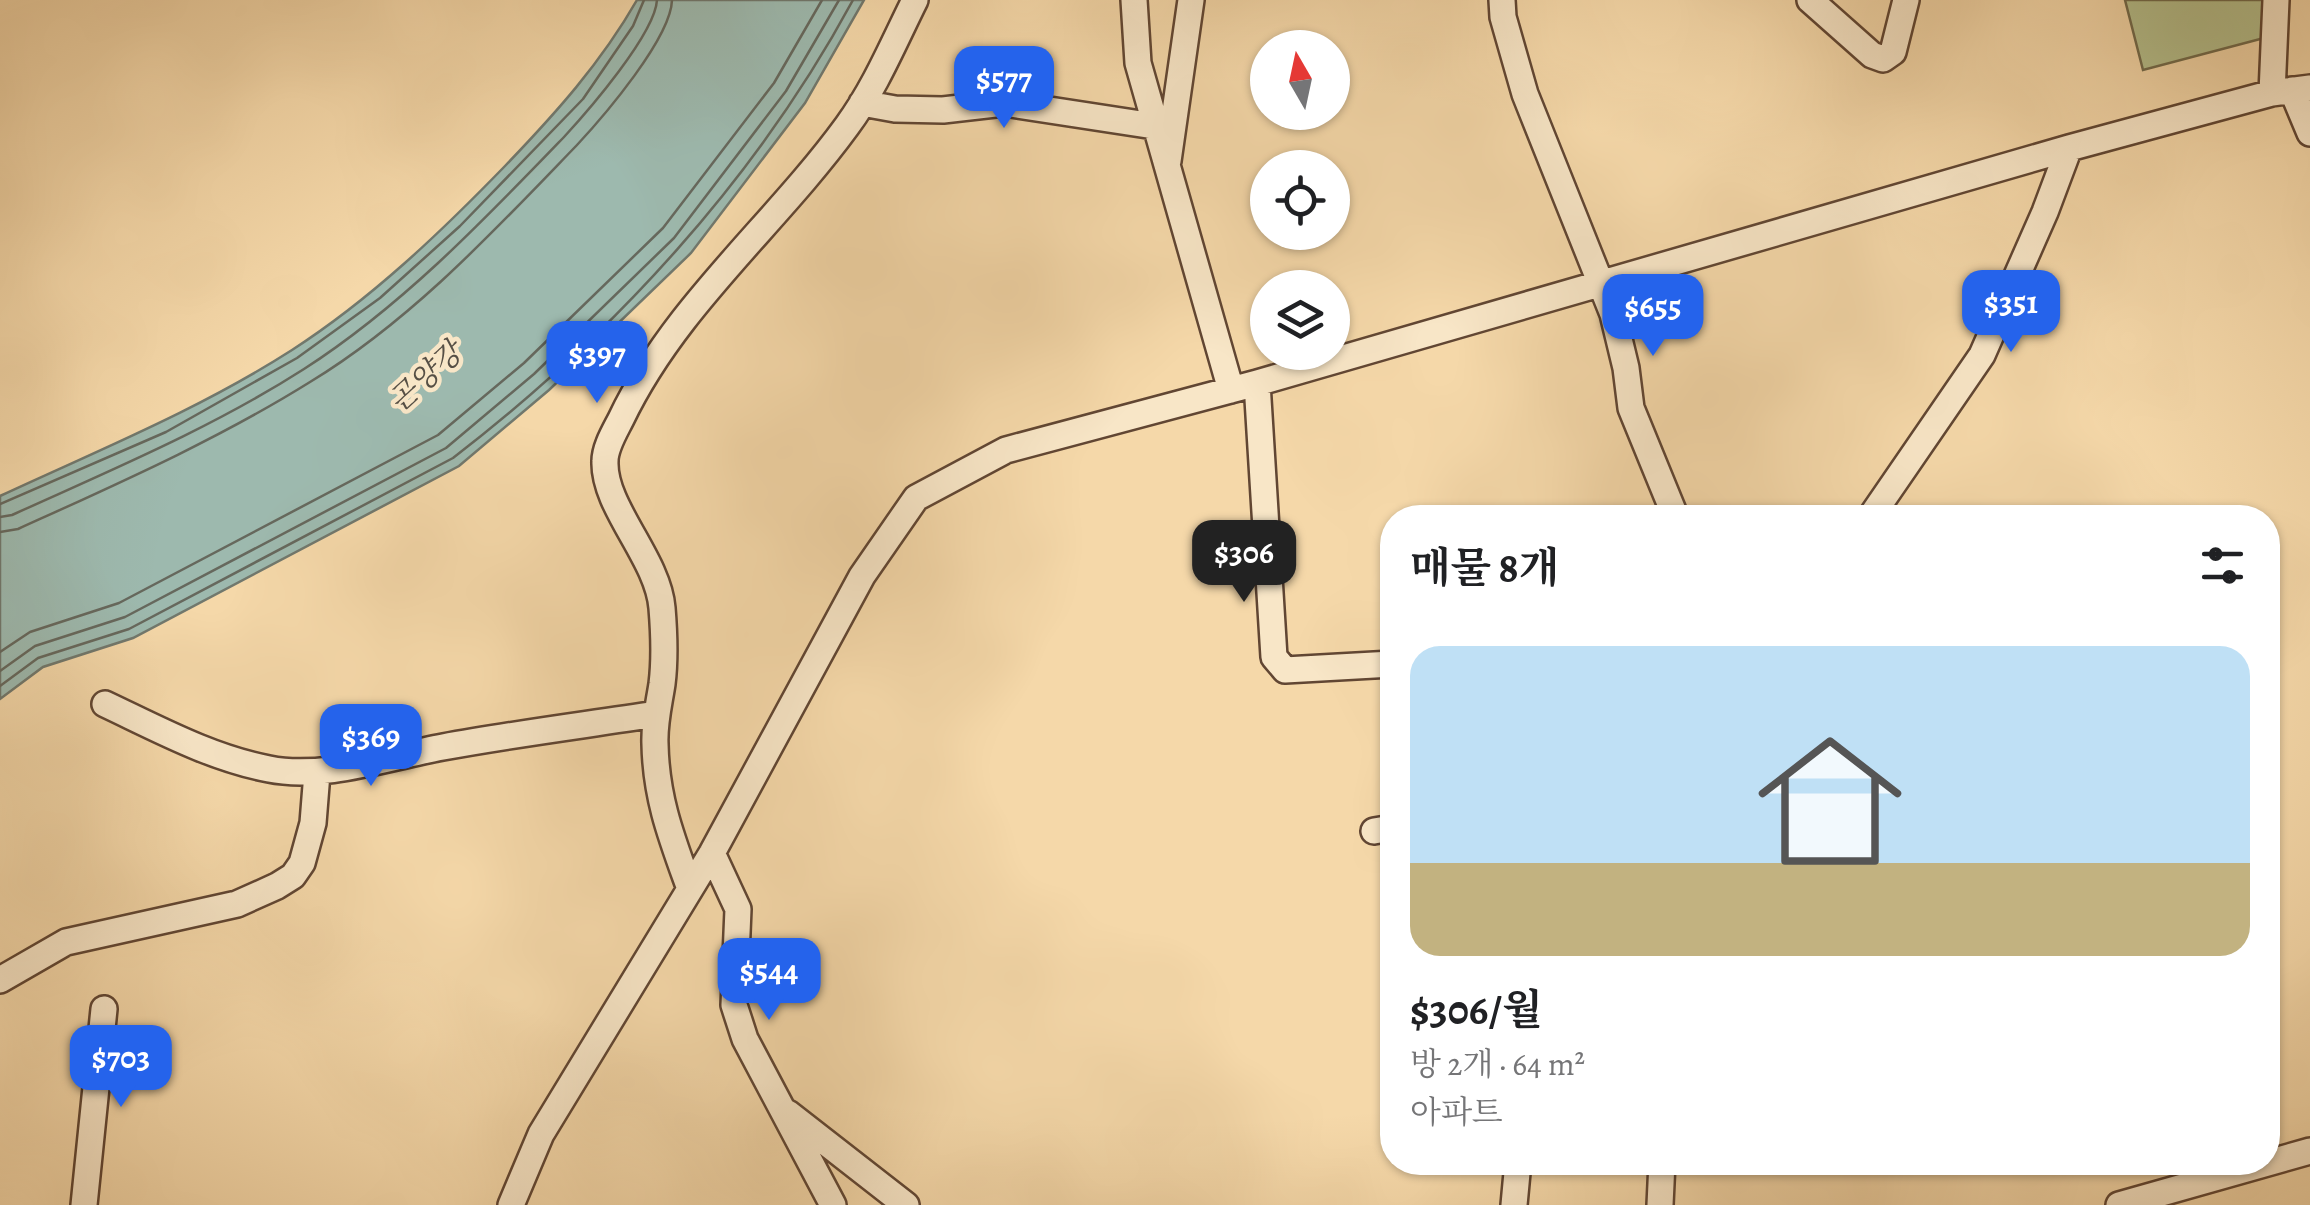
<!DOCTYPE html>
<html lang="ko">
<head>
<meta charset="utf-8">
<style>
  body { margin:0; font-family:Alegreya,"Noto Serif KR",serif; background:#f6f6f6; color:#202124; height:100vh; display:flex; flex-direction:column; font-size:38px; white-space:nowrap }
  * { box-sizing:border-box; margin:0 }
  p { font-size:32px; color:#757577 }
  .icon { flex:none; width:55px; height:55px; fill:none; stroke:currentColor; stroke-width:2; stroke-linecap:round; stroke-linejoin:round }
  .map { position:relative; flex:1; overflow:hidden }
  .details { position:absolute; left:1380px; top:505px; width:900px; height:670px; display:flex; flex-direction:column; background:#fff; border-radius:40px; box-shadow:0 2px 8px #0004 }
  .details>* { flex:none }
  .needle { width:65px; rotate:351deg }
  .tools { position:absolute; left:1250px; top:30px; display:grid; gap:20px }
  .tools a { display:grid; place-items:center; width:100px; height:100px; border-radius:50%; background:#fff; box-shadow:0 2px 8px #0004; font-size:50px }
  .price { position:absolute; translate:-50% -85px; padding:0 22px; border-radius:20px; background:#2563eb; color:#fff; font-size:32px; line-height:65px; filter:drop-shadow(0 2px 5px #0008) }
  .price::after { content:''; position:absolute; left:50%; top:60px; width:30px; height:22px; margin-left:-15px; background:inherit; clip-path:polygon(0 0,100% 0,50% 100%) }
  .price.current { background:#222; color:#fff }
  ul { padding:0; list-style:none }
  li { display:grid; align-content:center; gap:20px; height:530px; padding:0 30px }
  li span { display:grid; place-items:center; height:310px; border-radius:30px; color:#555 }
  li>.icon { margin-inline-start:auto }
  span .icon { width:180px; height:180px; fill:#fffc; stroke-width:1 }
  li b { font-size:42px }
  h2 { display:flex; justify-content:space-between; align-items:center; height:120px; padding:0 30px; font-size:42px }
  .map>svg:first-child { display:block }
  .green { fill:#b5c08d; stroke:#726b4c; stroke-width:2.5 }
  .water { fill:#9db9ae; stroke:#71786d; stroke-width:2.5 }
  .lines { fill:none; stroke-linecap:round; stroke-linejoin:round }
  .shore { stroke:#66685d; stroke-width:2.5 }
  .minor-casing { stroke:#614633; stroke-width:30 }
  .minor { stroke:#f8e6c7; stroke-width:25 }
  .labels { text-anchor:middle; stroke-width:9; stroke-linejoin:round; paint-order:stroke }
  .water-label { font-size:30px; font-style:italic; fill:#564f45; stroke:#f8e6c7 }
</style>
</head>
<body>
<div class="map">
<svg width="2310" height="1205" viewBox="0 0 2310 1205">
  <rect width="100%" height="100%" fill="#f5d8a9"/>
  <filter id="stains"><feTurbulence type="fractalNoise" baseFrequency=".002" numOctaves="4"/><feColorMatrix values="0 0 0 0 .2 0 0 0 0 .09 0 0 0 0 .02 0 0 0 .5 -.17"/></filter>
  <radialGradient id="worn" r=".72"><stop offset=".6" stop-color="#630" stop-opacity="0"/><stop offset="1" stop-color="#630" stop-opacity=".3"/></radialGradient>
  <!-- green -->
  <path class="green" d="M2125 0H2265L2264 38 2143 70Z"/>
  <!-- water -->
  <path class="water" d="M637 0H864L805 103 691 253 549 390 459 466 133 638 43 667 0 699V496C99 450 200 409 292 350 371 299 440 233 505 166 555 114 601 63 637 0Z"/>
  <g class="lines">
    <!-- shore -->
    <path class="shore" d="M0 504 166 432 297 358 380 298 460 226 583 99 633 26 644 0
      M0 517 12 515C111 470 212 428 304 369 402 306 484 220 564 137 588 111 655 34 657 0
      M0 532 18 529C117 484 217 440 310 382 412 320 495 230 577 145 604 116 671 38 672 0
      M0 652 30 632 119 603 438 435 524 363 663 228 774 83 822 0
      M0 671 35 646 125 617 446 448 534 374 674 238 786 91 839 0
      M0 686 38 658 129 629 453 458C613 335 757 178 853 0"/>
    <defs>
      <path id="minor" d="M1134 0 1138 63 1231 390
        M1502 0 1503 17 1525 94 1613 314 1626 368 1631 408 1676 518
        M1810 0 1872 55 1883 59 1893 52 1906 0
        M2292 90 2310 133
        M2272 93 2276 0
        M862 103 895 109 943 110 1004 103 1154 126
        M1168 161 1191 0
        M1257 383 1274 657 1285 670 1392 664
        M1870 518 1982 355 2045 212 2069 148
        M105 704C158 729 211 758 269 769 323 780 388 757 443 747 513 734 585 725 656 714
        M1374 831 1392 828
        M712 853 738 909 734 1005 745 1039 833 1205
        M690 889C672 839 656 799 655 744 654 723 659 704 662 684 665 660 664 632 662 608 658 558 603 507 605 461 605 447 615 431 621 419 675 306 774 226 847 126 875 88 894 42 915 0
        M0 980 66 942 237 904 277 886 293 876 302 863 313 823 317 773
        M788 1113 906 1205
        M84 1205 104 1009
        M511 1205 541 1134 712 853 862 576 916 498 1006 450 1257 383 2069 148 2272 93 2310 88
        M1514 1205 1518 1162
        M1660 1205 1662 1162
        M2119 1205 2310 1151"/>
    </defs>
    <!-- minor casing -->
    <use href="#minor" class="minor-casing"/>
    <!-- minor -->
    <use href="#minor" class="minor"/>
  </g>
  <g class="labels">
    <!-- water labels -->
    <g class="water-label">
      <text transform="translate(425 377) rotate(-42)" y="10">곤양강</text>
    </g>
  </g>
  <rect width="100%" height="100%" filter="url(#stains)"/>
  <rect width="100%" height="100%" fill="url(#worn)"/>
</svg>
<div class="tools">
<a><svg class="needle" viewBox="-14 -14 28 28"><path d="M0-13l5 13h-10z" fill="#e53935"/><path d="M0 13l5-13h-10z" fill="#757577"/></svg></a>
<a><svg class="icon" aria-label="locate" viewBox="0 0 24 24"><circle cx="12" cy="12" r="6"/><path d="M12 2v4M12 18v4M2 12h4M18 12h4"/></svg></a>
<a><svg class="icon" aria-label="layers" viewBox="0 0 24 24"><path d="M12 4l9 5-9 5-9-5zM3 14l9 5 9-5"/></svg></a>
</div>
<b class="price" style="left:1004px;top:131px">$577</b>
<b class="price" style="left:2011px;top:355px">$351</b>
<b class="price" style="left:1653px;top:359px">$655</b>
<b class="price" style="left:597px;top:406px">$397</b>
<b class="price current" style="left:1244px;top:605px">$306</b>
<b class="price" style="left:371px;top:789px">$369</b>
<b class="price" style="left:769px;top:1023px">$544</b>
<b class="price" style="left:121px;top:1110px">$703</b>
<section class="details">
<h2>매물 8개<svg class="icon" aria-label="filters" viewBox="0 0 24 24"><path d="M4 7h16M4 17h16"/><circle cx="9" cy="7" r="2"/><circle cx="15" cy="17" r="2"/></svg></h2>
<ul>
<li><span style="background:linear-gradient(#bfe0f5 70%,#c2b280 0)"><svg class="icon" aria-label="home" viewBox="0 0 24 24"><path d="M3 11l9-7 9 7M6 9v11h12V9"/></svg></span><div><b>$306/월</b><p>방 2개 · 64 m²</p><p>아파트</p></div></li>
</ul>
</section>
</div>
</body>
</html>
